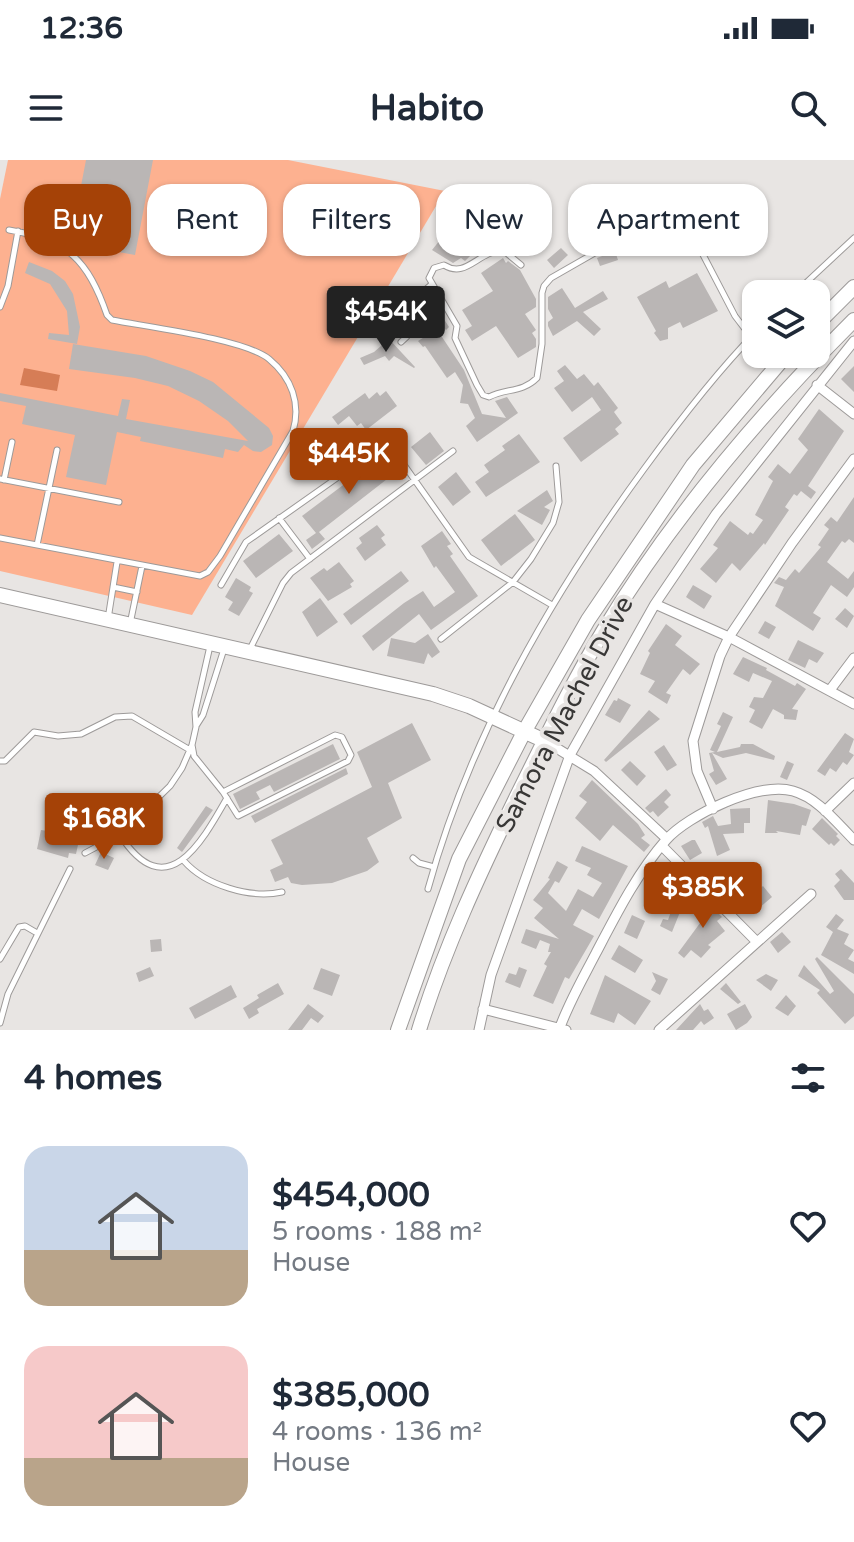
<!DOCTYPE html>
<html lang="en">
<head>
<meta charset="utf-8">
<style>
  body { margin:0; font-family:"Varela Round",sans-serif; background:#f2f2f3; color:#1f2937; height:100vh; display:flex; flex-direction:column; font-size:30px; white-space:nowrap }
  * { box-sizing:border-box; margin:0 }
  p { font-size:26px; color:#747a83 }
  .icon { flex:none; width:44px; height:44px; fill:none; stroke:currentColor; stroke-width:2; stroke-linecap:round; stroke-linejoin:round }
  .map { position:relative; height:870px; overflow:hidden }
  .sheet { display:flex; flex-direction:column; background:#fff; flex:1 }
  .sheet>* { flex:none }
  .guide { position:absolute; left:24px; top:24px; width:806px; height:72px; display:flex; gap:16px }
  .buttons { position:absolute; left:742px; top:120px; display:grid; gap:16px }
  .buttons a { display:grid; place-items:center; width:88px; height:88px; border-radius:16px; background:#fff; box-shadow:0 2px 6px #0004; font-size:40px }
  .price { position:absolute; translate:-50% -68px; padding:0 18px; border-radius:8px; background:#a54207; color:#fff; font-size:26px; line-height:52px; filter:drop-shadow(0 2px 4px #0008) }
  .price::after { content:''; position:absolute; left:50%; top:48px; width:24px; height:18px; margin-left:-12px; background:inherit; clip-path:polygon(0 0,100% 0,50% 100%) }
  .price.selected { background:#222; color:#fff }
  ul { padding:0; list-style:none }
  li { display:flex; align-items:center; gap:24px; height:200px; padding:0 24px }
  li span { display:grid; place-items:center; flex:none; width:224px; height:160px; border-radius:24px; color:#555 }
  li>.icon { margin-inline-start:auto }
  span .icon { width:96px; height:96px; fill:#fffc; stroke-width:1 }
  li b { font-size:34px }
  h2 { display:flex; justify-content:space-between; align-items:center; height:96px; padding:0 24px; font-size:34px }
  .chip { padding:0 28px; border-radius:24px; background:#fff; box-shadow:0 2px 6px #0004; font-size:28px; line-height:72px }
  .chip.selected { background:#a54207; color:#fff }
  .status { display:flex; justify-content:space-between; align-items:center; height:56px; padding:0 40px; background:#fff; direction:ltr }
  .status svg { height:22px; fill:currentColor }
  header { display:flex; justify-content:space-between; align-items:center; height:104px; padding:0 24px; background:#fff; font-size:36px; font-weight:700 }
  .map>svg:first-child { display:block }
  .green { fill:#fdb190 }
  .water { fill:#d67d56 }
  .building { fill:#bab6b5 }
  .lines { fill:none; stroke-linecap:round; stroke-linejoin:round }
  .lane-casing { stroke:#9d9a99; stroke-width:7 }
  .street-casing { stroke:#9d9a99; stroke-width:11 }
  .secondary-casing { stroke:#9d9a99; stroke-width:16 }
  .lane { stroke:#fff; stroke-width:5 }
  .street { stroke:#fff; stroke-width:9 }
  .secondary { stroke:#fff; stroke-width:14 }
  .labels { text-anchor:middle; stroke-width:8; stroke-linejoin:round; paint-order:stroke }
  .street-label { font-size:26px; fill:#383736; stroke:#e8e5e3 }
</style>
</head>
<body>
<div class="status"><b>12:36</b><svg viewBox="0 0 49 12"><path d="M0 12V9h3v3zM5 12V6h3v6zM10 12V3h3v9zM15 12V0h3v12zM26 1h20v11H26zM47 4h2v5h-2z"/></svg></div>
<header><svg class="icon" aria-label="menu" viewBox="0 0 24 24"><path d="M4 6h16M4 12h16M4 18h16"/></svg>Habito<svg class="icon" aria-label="search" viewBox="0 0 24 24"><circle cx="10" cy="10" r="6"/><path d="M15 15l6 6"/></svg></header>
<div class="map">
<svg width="854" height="870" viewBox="0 0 854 870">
  <rect width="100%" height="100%" fill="#e8e5e3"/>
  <!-- green -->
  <path class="green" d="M8 0H288L445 31 192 455 0 411V39Z"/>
  <!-- water -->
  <path class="water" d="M24 208 60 215 57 231 20 225Z"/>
  <!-- building -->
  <path class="building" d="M86 0H153L135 95 70 83Z
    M616 37 621 46 636 40 643 57 607 72 600 55 613 50 608 41Z
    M446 46 459 56 465 48 486 63 470 83 478 88 465 101 461 98 453 103 432 90 452 65 439 55Z
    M729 54 733 61 743 56 746 62 737 67 741 75 732 80 722 67 724 66 720 59Z
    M527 59 547 78 537 89 532 85 524 93 508 78Z
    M561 88 568 95 554 108 547 100Z
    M615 91 618 100 600 106 597 98Z
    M503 98 506 103 508 101 520 110 536 139V147L525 154 536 170 532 173 536 179V187L518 198 496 166 472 181 465 170 472 166 462 150 493 131 481 113Z
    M29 102 52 111 65 121 73 134 80 167 77 184 48 179 49 173 69 175 67 151 50 124 25 113Z
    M697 113 718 151 683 168 680 162 668 168V179L660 181 654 173 656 171 637 137 666 121 669 128Z
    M562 128 575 148 603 131 608 139 583 152 601 169 594 176 577 161 553 176 548 166V162L553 158 548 149V137Z
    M430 139 442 151 440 153 449 167 446 170 423 146Z
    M439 168 442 172 440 174 464 210 482 254 506 258 495 241 507 237 518 253 477 282 466 266 475 258 468 244 460 243 463 225 455 212 447 218 425 186 423 187 418 181Z
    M389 179 415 207 414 208 394 196 389 201 385 196 364 205 360 198 374 192Z
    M73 184 146 196 190 211 213 222 269 268 273 276 272 285 261 292 253 291 244 285 238 292 225 289 223 298 140 281 141 277 117 272 106 325 66 317 75 275 22 264 26 246 0 241V233L118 256 122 239 130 240 126 259 248 281 228 261 199 241 168 226 135 218 69 209Z
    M565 205 577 219 584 214 594 226 598 222 618 248 614 252 622 263 615 269 619 274 581 302 563 278 601 250 592 237 572 252 554 228 564 221 557 211Z
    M854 206V232L841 219Z
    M386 231 397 246 366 270 361 263 357 266 349 256 338 265 332 257 365 233 369 239 377 232 380 236Z
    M819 249 844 271 808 326 816 332 811 339 801 331 797 336 794 334 785 347 789 350 765 385 764 383 740 411 732 403 716 423 700 409 718 388 713 385 730 361 748 375 750 372 753 374 763 360 755 355 773 321 768 317 778 304 790 314 808 290 798 279Z
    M430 272 444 291 426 305 411 287Z
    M519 274 540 302 486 337 475 322 489 312 484 305 505 290 502 286Z
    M387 292 400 309 319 372 325 379 312 389 306 380 316 373 302 356Z
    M456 312 471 332 453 346 438 327Z
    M547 330 553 341 544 347 550 350 542 365 517 351Z
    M854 337V383L849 379 845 383 842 381 827 402 848 419 854 411V427L847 437 831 425 813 453 821 458 813 471 775 446 784 427 774 423 779 417 786 420 795 409 799 413 821 387 818 385 829 369 824 365 831 357 837 362Z
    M515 354 535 380 501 406 481 380Z
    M377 365 385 375 381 378 386 385 365 401 356 388 362 383 359 378Z
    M442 371 451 384 447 386 453 394 450 396 478 436 431 470 419 454 373 491 362 476 404 443 423 431 434 447 455 432 436 406 434 408 421 386Z
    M279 374 293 391 256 418 243 401Z
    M339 402 354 421 350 424 352 427 328 441 310 418 324 408 327 411Z
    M401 411 409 421 351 465 343 454Z
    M236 418 251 427 249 431 253 433 239 456 228 450 233 442 225 437Z
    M693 425 712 436 704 449 686 437Z
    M320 438 338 462 317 477 302 452Z
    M845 448 854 456 847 468 835 459Z
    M765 461 776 467 769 479 758 473Z
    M666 464 682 476 675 485 700 504 690 515 683 509 666 533 671 535 667 544 648 532 655 521 640 514 650 493 648 491Z
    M428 474 440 492 432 498 428 493 424 504 387 496 391 478 415 483Z
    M798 480 824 493 817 503 809 499 805 508 788 500Z
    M743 497 767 508 766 510 795 526 797 523 806 529 792 549 798 550 796 560 784 559V555L773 549 762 569 749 562 755 550 749 547 754 537 763 538 772 521 753 513 749 522 733 514Z
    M618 538 631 545 620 563 605 555 614 540 617 541Z
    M649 550 660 559 606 602 604 600Z
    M723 552 733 557 717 592 740 587 741 584H753L775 596 774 600 746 593 723 598 712 593 727 619 716 625 709 614 714 611 709 593 715 592 710 590 721 566 717 564Z
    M412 563 431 600 388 623 402 658 367 678 379 702 367 711 332 723 302 725 291 723 288 717 275 722 270 710 283 704 271 680 372 627 357 592Z
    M845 573 854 579 849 592 854 595 847 605 843 602 836 612 830 608 825 616 817 611Z
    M333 584 340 599 274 632 270 625 256 632 260 639 240 649 233 634Z
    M664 585 677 605 667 611 654 592Z
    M630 601 646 616 637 626 621 610Z
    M787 601 794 604 787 620 780 617Z
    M346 608 348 614 255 663 251 656Z
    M592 620 638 664 645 675 641 678 650 685 644 692 613 665 600 681 575 658 587 642 579 636Z
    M666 629 671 635 664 642 669 647 658 657 653 651 650 653 645 648Z
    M768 640 794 644 811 650 806 666 802 665 800 675 776 671 778 673H765Z
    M206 646 213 650 182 692 177 688Z
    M750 648V663H744V673L723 674 730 690 717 696 708 666 705 668 702 662 713 656 718 666 731 664 730 649Z
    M822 658 838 674 836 676 840 680 834 686 831 683 829 685 812 669Z
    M83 662 76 694 69 693 68 698 37 689 41 670 68 674Z
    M692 680H695L702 693 690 700 681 686Z
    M582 686 628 706 599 759 582 749 573 765 594 776 569 819 565 817 553 844 533 836 547 806 544 804 551 792H548L550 784 540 780 536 789 521 783 526 769 559 779 534 758 543 748 533 740 550 719 548 718 557 701 568 707 559 723 555 721 548 733 566 751 578 729 593 737 602 723 587 715 591 708 575 701Z
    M101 692 114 698 108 710 95 705Z
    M841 709 854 723V740H844L834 726 840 720 835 714Z
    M724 714 734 724 722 734 718 717Z
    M763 726 772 737 752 754 743 743Z
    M656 728 665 735 659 744 648 738Z
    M696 735 710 751 714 749 722 757 717 761 725 771 708 785 711 787 701 798 691 790 684 798 678 793 703 759 688 742Z
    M674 743 682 747 672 772 660 766 663 759 668 760Z
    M836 754 844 760 837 769 849 774 844 784 854 790 848 799 854 802V814L821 795 833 772 826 767Z
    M632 755 645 761 637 779 624 773Z
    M782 772 791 782 778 793 770 782Z
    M161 779 162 791 151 792 150 780Z
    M619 785 643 800 635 813 611 799Z
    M817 797 854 834V856L845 864 817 833 820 830 798 816 804 805 830 834 834 831 815 799Z
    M150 807 154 816 139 822 136 813Z
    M519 807 527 810 520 828 505 822 509 813 516 815Z
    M321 808 340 815 332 836 313 829Z
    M652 812 668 819 660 835 651 830 656 821Z
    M766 814 778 820 771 831 756 820Z
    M605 815 651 841 635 865 618 853 614 863 590 854Z
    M278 823 284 834 257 849 259 853 249 859 243 848 259 838 257 835Z
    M726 823 741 842 738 844 720 829Z
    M231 825 237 837 195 859 189 848Z
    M786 835 796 846 788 856 775 848Z
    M308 844 324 856 318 863 311 858 302 870H288Z
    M700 844 704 851 708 849 714 858 704 865 701 861 693 870H676Z
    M745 844 752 857 747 863 736 870 727 854Z"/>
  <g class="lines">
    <defs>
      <path id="lane" d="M521 105 503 90C477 92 466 119 444 105L434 108 429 118 457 166 455 178 477 225 483 235 489 237C506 228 522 233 537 218L542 184V133L544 126 551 118 654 59C668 54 679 53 688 66L735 156 751 177
        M794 134 854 78
        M0 147 8 126 18 71
        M401 182C414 171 420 163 410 147L415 139 431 125
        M0 319 119 342
        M4 320 12 282
        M279 358 310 399
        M0 378 200 416 208 412 220 396 293 271C301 244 292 218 269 199 244 179 148 167 112 160L107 155C88 100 68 80 9 70
        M37 385 57 290
        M221 425 246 382 385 284 390 285 469 397 552 445
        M113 427 137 432
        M108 459 117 402
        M130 464 142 406
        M441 479 513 422 531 399 553 363 559 342 556 306
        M250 489 283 423 291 413 453 291
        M196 566 203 555 224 489
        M192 585 194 596 223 632 238 656 348 601 351 595 342 577 335 575 223 632
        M0 601H5L34 572 58 576 81 574 115 557 132 556 190 590
        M120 675C166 746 201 684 227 638
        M85 693 121 674 170 626 182 608 192 585 196 567 195 552 210 486
        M413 698 419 703 434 707
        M184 701C205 725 250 739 282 732
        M428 729C470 576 551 436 644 309 679 261 715 214 756 172
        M0 799 19 767 25 766 37 773
        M0 863 8 834 70 709"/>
      <path id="street" d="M817 225 854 254
        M655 444 729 477 854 544
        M830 530 854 498
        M545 581 594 611 667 679
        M713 649 697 611 693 581 720 496 729 477 792 383 854 299
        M825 651 854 623
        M662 686 757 782
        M483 849 566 870
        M479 870 491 815 570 595 655 444 716 354 854 181
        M559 870C568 844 583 818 596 793 616 755 637 713 666 680 688 655 759 621 793 631 818 638 836 662 854 680
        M659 870 811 734"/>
      <path id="secondary" d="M816 165 854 127
        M0 435 433 534 469 546 545 581
        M398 870 459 699 524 572 588 460 693 305 787 194
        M419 870C444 789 480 712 517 636 545 580 572 523 604 470 673 356 760 254 854 160"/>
    </defs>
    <!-- lane casing -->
    <use href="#lane" class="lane-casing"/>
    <!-- street casing -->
    <use href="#street" class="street-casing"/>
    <!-- secondary casing -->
    <use href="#secondary" class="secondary-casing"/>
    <!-- lane -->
    <use href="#lane" class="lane"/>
    <!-- street -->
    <use href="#street" class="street"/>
    <!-- secondary -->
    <use href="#secondary" class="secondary"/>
  </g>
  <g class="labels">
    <!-- street labels -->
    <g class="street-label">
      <text transform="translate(564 554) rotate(-62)" y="9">Samora Machel Drive</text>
    </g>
  </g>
</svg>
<div class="buttons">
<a><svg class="icon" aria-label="layers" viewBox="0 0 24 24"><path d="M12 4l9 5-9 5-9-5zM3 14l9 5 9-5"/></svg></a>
</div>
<b class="price selected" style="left:386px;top:194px">$454K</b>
<b class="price" style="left:349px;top:336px">$445K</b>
<b class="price" style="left:104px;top:701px">$168K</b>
<b class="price" style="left:703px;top:770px">$385K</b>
<div class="guide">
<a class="chip selected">Buy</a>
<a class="chip">Rent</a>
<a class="chip">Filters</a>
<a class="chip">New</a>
<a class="chip">Apartment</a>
</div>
</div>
<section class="sheet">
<h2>4 homes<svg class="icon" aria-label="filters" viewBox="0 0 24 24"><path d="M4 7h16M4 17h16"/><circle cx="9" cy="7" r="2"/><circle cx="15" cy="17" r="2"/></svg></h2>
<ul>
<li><span style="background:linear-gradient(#c9d6e8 65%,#b9a48a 0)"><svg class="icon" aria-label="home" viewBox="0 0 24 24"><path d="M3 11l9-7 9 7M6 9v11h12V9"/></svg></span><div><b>$454,000</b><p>5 rooms · 188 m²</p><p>House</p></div><svg class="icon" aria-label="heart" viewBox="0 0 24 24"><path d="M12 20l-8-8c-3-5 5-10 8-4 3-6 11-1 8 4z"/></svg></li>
<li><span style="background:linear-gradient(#f6c9c9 70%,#b9a48a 0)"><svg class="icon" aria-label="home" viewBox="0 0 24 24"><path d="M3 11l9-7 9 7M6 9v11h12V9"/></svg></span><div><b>$385,000</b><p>4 rooms · 136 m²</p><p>House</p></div><svg class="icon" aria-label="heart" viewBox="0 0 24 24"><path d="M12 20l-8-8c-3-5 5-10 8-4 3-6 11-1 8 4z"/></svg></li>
</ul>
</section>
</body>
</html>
